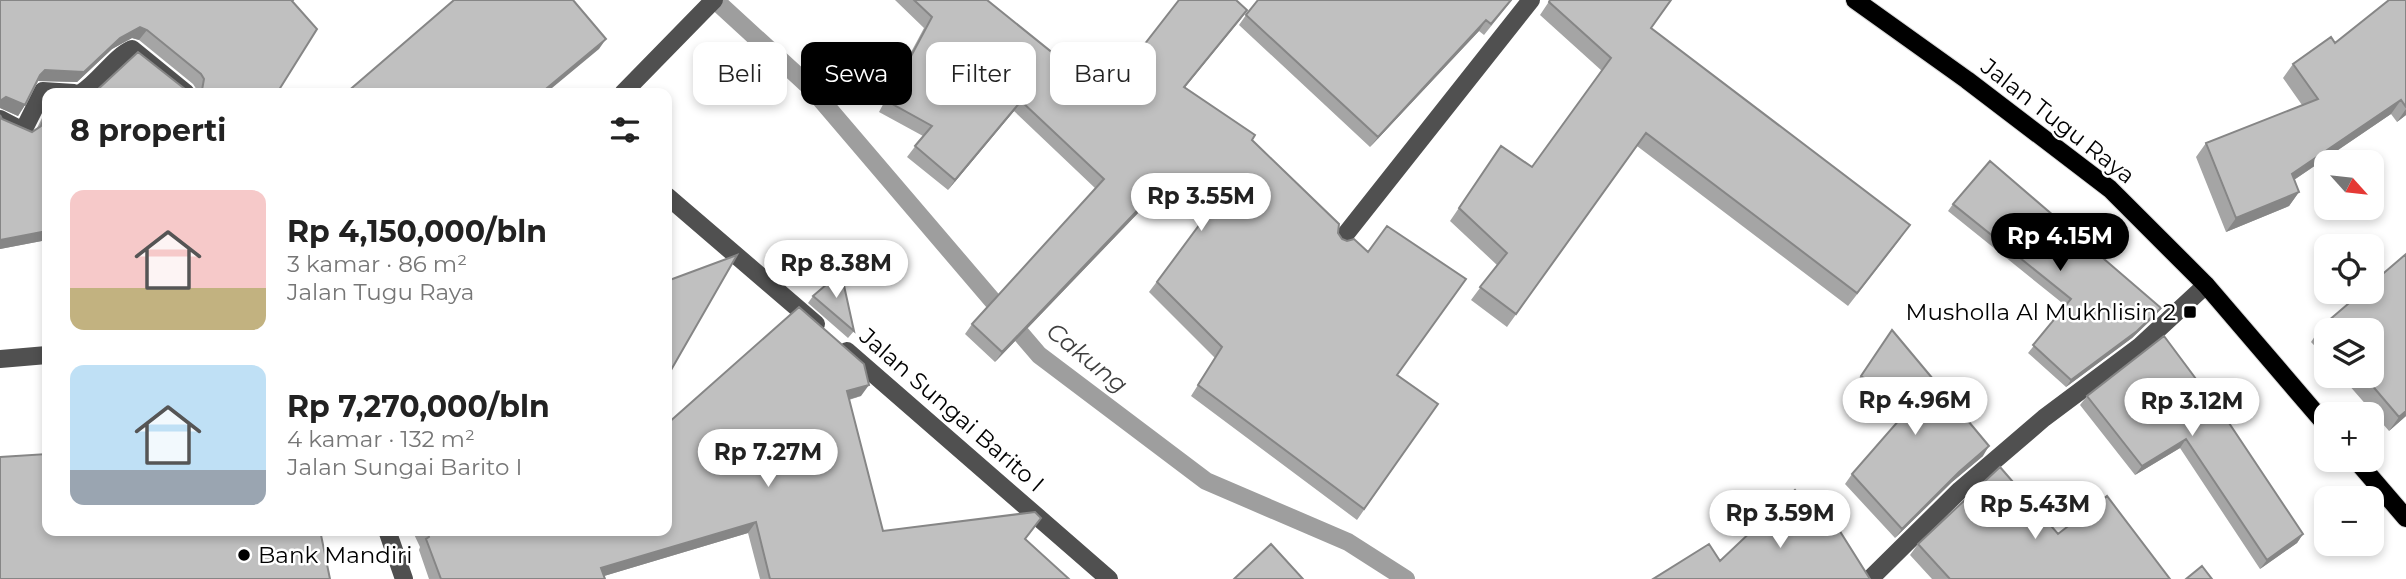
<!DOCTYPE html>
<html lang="id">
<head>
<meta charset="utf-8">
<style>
  body { margin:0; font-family:Montserrat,sans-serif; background:#f6f6f6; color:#222; height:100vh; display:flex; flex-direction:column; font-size:26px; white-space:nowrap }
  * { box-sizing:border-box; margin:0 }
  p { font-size:23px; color:#767676 }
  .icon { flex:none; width:38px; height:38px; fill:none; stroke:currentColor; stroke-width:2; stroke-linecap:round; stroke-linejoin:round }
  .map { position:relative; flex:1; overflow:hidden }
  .sheet { position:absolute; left:42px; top:88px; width:630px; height:448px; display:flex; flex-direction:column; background:#fff; border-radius:14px; box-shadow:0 4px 10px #0003 }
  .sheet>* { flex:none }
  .hud { position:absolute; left:693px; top:42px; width:665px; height:63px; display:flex; gap:14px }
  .needle { width:46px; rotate:117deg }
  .tools { position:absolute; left:2314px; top:150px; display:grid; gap:14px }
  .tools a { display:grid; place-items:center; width:70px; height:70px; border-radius:14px; background:#fff; box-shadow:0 4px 10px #0003; font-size:35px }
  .price { position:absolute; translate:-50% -60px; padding:0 16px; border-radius:24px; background:#fff; color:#222; font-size:23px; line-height:46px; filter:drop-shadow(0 2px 4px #0008) }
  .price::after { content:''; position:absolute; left:50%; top:42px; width:21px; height:16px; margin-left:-10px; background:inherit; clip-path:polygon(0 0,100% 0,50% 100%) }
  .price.on { background:#000; color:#fff }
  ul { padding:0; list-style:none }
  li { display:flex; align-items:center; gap:21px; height:175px; padding:0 28px }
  li span { display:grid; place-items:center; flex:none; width:196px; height:140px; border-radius:14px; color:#555 }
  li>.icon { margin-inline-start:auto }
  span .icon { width:84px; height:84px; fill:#fffc; stroke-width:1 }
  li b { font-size:30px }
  h2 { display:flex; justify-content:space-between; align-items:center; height:84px; padding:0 28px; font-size:30px }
  .tag { padding:0 24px; border-radius:14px; background:#fff; box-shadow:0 4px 10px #0003; font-size:24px; line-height:63px }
  .tag.on { background:#000; color:#fff }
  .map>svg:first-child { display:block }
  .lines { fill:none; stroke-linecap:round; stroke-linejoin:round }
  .stream { stroke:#9e9e9e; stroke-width:18 }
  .major-casing { stroke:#dbdbdb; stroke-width:20 }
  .minor { stroke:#505050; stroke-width:18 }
  .major { stroke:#000; stroke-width:18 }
  .wall { fill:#a5a5a5 }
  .shaded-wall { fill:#868686 }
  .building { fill:#c0c0c0; stroke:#868686; stroke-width:2 }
  .poi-dot { fill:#000; stroke:#fff; stroke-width:2.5 }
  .labels { text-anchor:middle; stroke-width:5; stroke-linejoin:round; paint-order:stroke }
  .street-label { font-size:23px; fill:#000; stroke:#fff }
  .poi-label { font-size:23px; fill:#000; stroke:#fff; text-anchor:end }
  .water-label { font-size:24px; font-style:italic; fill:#3f3f3f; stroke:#fff }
</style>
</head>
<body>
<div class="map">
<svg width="2406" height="579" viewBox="0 0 2406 579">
  <rect width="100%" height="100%" fill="#fff"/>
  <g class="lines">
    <!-- stream -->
    <path class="stream" d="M715 0 811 88 1039 355 1206 481 1348 542 1406 579"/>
    <defs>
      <path id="major" d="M1855 0 1967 80 2110 189 2206 285 2326 425
        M2356 460 2406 518"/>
    </defs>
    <!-- major casing -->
    <use href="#major" class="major-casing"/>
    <!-- minor -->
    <path class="minor" d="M81 93C100 81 114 57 132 49L186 93
      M623 93 714 0
      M0 119 23 131 43 91 74 93
      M667 196 816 324
      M1341 240 1531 0
      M847 351 1109 579
      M0 359 47 355
      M387 530 404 579
      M1870 579 1960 490 2044 418 2139 347 2206 285"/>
    <!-- major -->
    <use href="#major" class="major"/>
  </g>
  <!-- wall -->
  <path class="wall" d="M0 0H294L292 2 277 93 196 92 197 90 193 84 139 40 132 38 112 49 77 82 38 81 25 105 18 116 0 108Z
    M895 0H987L1105 95 1247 10 1185 87 1252 140 1338 233 1397 375 1438 404 1357 520 1191 396 1215 358 1149 292 1204 219 1164 186 995 362 965 334 972 324 1096 189 1014 111 948 190 907 157 923 136 879 112 924 28Z
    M1512 0 1484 35 1479 31 1370 147 1239 25 1246 15Z
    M1550 0 1651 28 1901 238 1848 306 1637 146 1507 327 1471 300 1497 265 1450 221 1501 146 1532 167 1602 71 1540 15Z
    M2406 0V115L2397 122 2391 114 2294 180 2299 192 2289 206 2226 232 2196 157 2206 143 2302 105 2283 78 2293 64 2335 43Z
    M47 108V240L0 249 2 119 32 132 37 128Z
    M1953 204 2156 315 2132 338 2066 387 2028 353 2066 306 1948 211Z
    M2406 254V416L2389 431 2341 376H2371L2326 331V358L2311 342 2321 327Z
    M813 296 854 331 848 338 808 303Z
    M1892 330 1983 456 1952 482 1895 538 1845 484 1852 474 1900 419 1854 386Z
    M2164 336 2303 534 2297 543 2260 569 2180 448 2135 475 2080 405 2087 396Z
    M861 396 849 400 883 531 1026 539 1069 579H760L748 533 604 576 605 579H429L419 550 420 547 412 530H667V424Z
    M2058 534 2170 579H1932L1910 555 1918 544Z"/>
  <!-- shaded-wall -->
  <path class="shaded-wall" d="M1247 10 1240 20 1177 97 1184 87Z
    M1486 20 1479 31 1370 147 1378 137Z
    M140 27 147 30 139 40 132 38 112 49 77 82 38 81 40 75 45 70Z
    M606 39 599 49 546 93H541Z
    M6 97 25 105 18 116 0 108V101Z
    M2401 100 2391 114 2282 188 2292 174Z
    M1021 101 1014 111 948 190 955 180Z
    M2406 109V115L2397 122Z
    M1171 175 1164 186 995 362 1002 352Z
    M2299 192 2289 206 2226 232 2236 218Z
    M47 231V240L0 249V240Z
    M2161 308 2156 315 2132 338 2066 387 2071 380Z
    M869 385 861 396 839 402 847 391Z
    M2406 411V416L2389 431 2399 417Z
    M2186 439 2180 448 2135 475 2142 466Z
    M1989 446 1983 456 1952 482 1895 538 1902 529 1959 472Z
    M756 522 748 533 594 579 601 568Z
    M2303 534 2297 543 2260 569 2267 560Z"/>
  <!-- building -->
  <path class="building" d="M0 0H293L292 1 317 29 277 93H193L202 90 204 79 201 74 147 30 140 27 120 38 84 72 45 70 40 75 25 105 6 97 0 101Z
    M454 0H573L606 39 541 93H346Z
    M914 0H987L1105 95 1179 0H1236L1247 10 1184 87 1255 135 1252 140 1339 224 1338 233 1342 239 1347 241 1354 239 1368 252 1387 226 1466 279 1397 375 1438 404 1364 509 1198 385 1222 347 1157 282 1211 209 1171 175 1002 352 972 324 1104 179 1021 101 955 180 915 146 932 126 887 101 932 17Z
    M1258 0H1511L1491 24 1486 20 1378 137 1246 15Z
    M1550 0H1671L1651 28 1910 225 1857 293 1646 133 1516 314 1480 287 1507 253 1459 208 1501 146 1532 167 1611 58 1549 2Z
    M2389 0H2406V107L2401 100 2292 174 2299 192 2236 218 2206 143 2318 99 2293 64 2331 37 2335 43Z
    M138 52 190 93H88L95 92Z
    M47 112V231L0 240V115L2 119 32 132 41 126Z
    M1990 161 2161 308 2137 331 2071 380 2033 345 2071 299 1953 204Z
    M2406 254V411L2399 417 2364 376H2371V331H2326V332L2321 327 2362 292H2371V284Z
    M737 255 667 377V281Z
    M841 272 854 331 813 296Z
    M799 307 864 364 869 385 847 391 883 531 1035 512 1041 518 1025 539 1069 579H770L756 522 601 568 605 579H441L426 539 429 537 426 530H667V424Z
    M1892 330 1989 446 1959 472 1902 529 1852 474 1908 410 1861 376Z
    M2164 336 2205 391 2207 390 2303 534 2267 560 2186 439 2142 466 2087 396Z
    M47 454V530H320L330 579H0V457Z
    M2000 467 2058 534 2107 496 2170 579H1950L1918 544Z
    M1795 490 1817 514 1824 506 1870 579H1653L1709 544 1720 561Z
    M1271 544 1303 579H1234Z
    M2202 566 2212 579H2186Z"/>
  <!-- markers -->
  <g class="poi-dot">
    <rect x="2183" y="305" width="14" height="14" rx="3.5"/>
    <circle cx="244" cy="555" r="7"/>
  </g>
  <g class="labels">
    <!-- street labels -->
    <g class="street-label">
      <text transform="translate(2058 121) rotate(38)" y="8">Jalan Tugu Raya</text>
      <text transform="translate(952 410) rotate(41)" y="8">Jalan Sungai Barito I</text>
    </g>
    <!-- poi labels -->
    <g class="poi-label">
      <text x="2176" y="320">Musholla Al Mukhlisin 2</text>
      <text x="258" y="563" text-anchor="start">Bank Mandiri</text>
    </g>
    <!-- water labels -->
    <g class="water-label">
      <text transform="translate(1087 358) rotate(39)" y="8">Cakung</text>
    </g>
  </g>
</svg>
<div class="tools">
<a><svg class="needle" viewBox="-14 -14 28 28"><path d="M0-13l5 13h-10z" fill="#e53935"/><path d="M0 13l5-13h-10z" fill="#767676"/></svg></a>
<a><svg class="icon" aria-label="locate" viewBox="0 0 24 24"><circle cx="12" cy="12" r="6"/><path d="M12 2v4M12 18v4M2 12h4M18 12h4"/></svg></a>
<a><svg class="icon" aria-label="layers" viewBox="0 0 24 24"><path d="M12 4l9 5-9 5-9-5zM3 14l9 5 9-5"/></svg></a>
<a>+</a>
<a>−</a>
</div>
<b class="price" style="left:1201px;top:233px">Rp 3.55M</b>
<b class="price on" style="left:2060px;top:273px">Rp 4.15M</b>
<b class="price" style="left:836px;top:300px">Rp 8.38M</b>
<b class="price" style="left:1915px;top:437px">Rp 4.96M</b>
<b class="price" style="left:2192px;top:438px">Rp 3.12M</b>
<b class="price" style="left:768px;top:489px">Rp 7.27M</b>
<b class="price" style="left:2035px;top:541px">Rp 5.43M</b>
<b class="price" style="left:1780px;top:550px">Rp 3.59M</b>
<div class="hud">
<a class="tag">Beli</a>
<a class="tag on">Sewa</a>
<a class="tag">Filter</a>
<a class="tag">Baru</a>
</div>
<section class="sheet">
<h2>8 properti<svg class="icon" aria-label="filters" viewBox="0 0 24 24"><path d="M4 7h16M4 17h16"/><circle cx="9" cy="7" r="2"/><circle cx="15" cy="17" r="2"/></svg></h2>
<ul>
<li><span style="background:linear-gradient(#f6c9c9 70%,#c2b280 0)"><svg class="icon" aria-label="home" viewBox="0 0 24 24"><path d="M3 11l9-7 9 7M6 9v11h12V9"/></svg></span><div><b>Rp 4,150,000/bln</b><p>3 kamar · 86 m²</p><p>Jalan Tugu Raya</p></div></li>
<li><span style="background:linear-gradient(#bfe0f5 75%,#9aa5b1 0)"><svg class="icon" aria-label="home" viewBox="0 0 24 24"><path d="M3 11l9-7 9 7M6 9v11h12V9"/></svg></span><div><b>Rp 7,270,000/bln</b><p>4 kamar · 132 m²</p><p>Jalan Sungai Barito I</p></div></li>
</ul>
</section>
</div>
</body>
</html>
